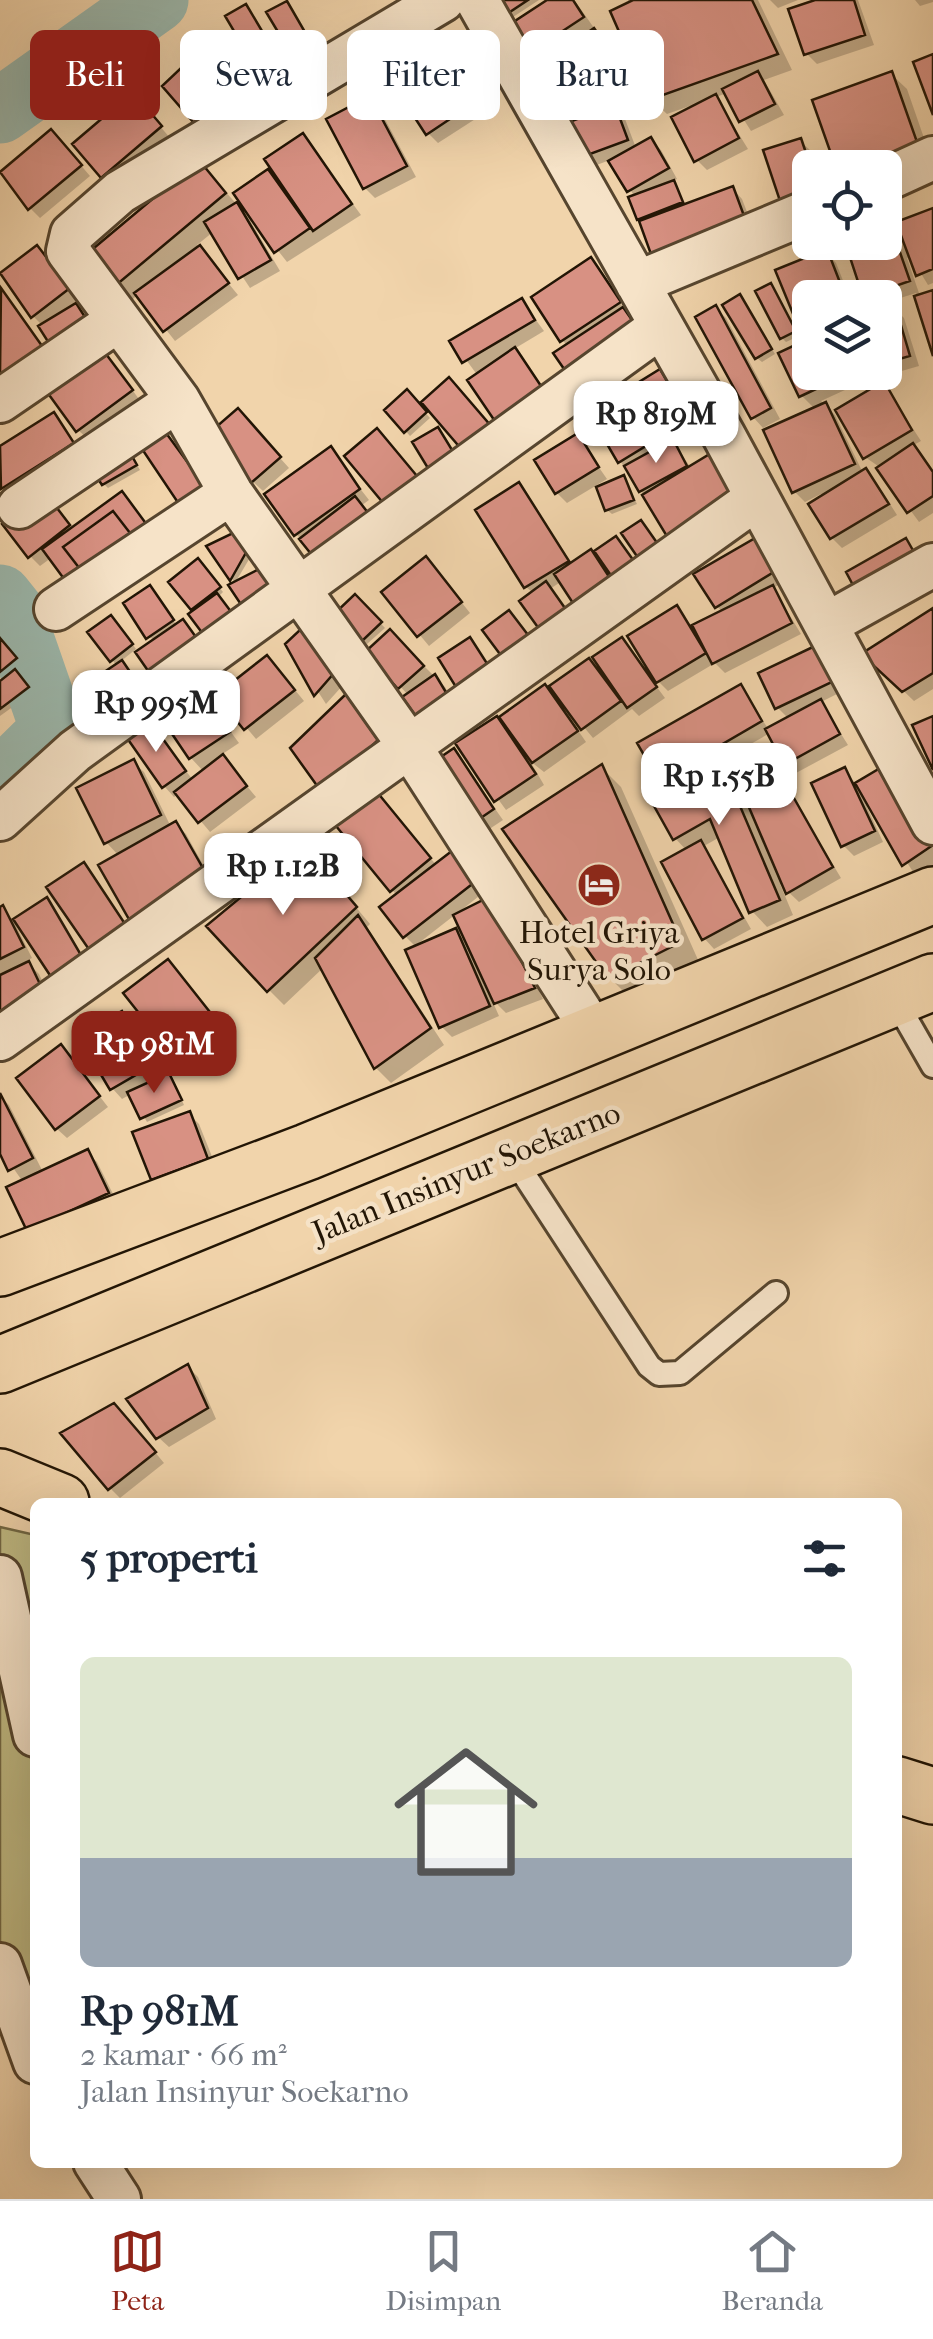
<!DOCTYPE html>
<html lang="id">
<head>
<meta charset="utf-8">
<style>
  body { margin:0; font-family:"IM FELL French Canon",serif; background:#f6f6f7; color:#1f2937; height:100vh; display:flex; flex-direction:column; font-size:38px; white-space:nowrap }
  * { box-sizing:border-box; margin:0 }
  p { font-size:32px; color:#747a83 }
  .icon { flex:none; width:55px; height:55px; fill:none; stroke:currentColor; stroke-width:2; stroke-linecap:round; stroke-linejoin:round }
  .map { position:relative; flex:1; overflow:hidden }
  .sheet { position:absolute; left:30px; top:1498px; width:872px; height:670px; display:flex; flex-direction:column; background:#fff; border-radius:15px; box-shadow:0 10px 40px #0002 }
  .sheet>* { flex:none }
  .hud { position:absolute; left:30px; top:30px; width:875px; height:90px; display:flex; gap:20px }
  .fabs { position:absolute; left:792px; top:150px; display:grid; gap:20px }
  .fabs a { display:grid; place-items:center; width:110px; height:110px; border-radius:15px; background:#fff; box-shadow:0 10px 40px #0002; font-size:50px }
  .price { position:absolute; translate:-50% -85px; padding:0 22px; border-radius:20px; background:#fff; color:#222; font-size:32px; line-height:65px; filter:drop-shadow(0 2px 5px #0008) }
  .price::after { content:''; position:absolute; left:50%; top:60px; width:30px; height:22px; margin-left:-15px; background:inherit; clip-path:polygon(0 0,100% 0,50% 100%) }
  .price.current { background:#8f2418; color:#fff }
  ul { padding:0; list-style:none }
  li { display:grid; align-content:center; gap:20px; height:530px; padding:0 50px }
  li span { display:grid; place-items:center; height:310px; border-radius:15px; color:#555 }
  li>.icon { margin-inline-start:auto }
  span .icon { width:180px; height:180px; fill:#fffc; stroke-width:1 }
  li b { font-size:42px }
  h2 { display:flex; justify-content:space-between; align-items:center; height:120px; padding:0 50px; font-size:42px }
  .chip { padding:0 35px; border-radius:15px; background:#fff; box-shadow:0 10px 40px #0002; font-size:35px; line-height:90px }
  .chip.current { background:#8f2418; color:#fff }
  .dock { display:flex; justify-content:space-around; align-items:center; height:140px; border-top:2px solid #e0e1e3; background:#fff; font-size:28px; color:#747a83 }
  .dock a { display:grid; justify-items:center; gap:5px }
  .dock .current { color:#8f2418 }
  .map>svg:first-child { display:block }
  .green { fill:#c1bb84; stroke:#726844; stroke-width:2.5 }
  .shadow { fill:#0003 }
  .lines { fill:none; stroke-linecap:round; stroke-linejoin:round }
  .river { stroke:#9bb8ad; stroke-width:65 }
  .building { fill:#d89183; stroke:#221505; stroke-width:2.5 }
  .service-casing { stroke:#56452e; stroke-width:28 }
  .minor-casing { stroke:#56452e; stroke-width:48 }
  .primary-casing { stroke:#221505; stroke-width:60 }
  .service { stroke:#f6e3c8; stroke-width:22 }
  .minor { stroke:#f6e3c8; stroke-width:42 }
  .primary { stroke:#f1d4ab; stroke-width:55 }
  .labels { text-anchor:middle; stroke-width:9; stroke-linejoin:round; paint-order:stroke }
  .poi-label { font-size:32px; fill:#221505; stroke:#f6e3c8 }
  .street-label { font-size:32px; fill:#221505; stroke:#f6e3c8 }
</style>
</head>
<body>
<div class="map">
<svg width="933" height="2199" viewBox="0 0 933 2199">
  <rect width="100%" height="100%" fill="#f1d4ab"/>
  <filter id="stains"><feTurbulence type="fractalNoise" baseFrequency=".002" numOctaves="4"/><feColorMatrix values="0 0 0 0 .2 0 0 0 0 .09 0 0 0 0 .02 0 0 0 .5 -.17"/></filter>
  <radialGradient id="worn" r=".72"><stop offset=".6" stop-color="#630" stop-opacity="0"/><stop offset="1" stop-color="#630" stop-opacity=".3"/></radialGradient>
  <!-- green -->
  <path class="green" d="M0 1527 35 1535V2026L0 1951Z"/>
  <!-- shadow -->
  <path class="shadow" d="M495 0H539L510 19Z
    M551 0 575 1 635 86 596 113 614 108 625 119 636 148 650 140 661 150 677 179 672 181 685 206 732 188 742 199 759 243 639 218 635 197 610 160 594 166 561 120 564 47 529 70 519 59Z
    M628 0H758L792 70 764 80 784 115 751 131 727 93 716 97 748 149 707 170 697 160 690 106 667 114 651 99Z
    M770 0H798L778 8Z
    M823 0H858L874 45 817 64 806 53Z
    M915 0H933V2L920 6Z
    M246 7 290 74 272 84 262 74Z
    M291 8 316 51 299 60 295 56Z
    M438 57 480 116 438 143 428 133Z
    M180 72 216 111 200 125 165 86Z
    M891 74 907 89 933 164 885 193Z
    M370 99 380 110 416 177 375 198 365 188Z
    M143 106 170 138 113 186 103 176Z
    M303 136 361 215 287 262 254 220 251 222 280 271 250 288 213 232 197 245 238 295 175 341 138 294 132 300 117 284 214 179 250 219 268 172 282 183Z
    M800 141 811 151 816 168H810Z
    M61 142 90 176 40 218 30 208Z
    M933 211V283L928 285 911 257 907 258 920 296 933 292V349L916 293 885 303V298L865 295 885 242V222L904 238Z
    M826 252 836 263 850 298H810L809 330 798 319Z
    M47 259 78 300 74 303 80 310 43 326 33 316Z
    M590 260 633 321 568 346 562 340Z
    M770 286 799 336 786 342 782 338Z
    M0 292 11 302 56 364 8 381 0 370Z
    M522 301 544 331 514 349 561 415 478 376 453 342Z
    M744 302 775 354 762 362 757 358Z
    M716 308 726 318 780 419 763 428 753 417Z
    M894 308 904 318 919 366 867 381 858 372H885V310Z
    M810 341V372H853L858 384 821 401 835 415 863 473 876 482 897 515 842 548 832 538 821 494 805 502 794 491 815 409 801 395Z
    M113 363 141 402 89 440 78 430Z
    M660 372 699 430 675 445 691 468 644 495 620 461Z
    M884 384 921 441 912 446 933 471V513L919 522 878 466 865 457Z
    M407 392 430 418 410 436 387 410Z
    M54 415 83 454 14 498 0 482V449Z
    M248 422 289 468 263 491 252 481Z
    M577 436 607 479 567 503 557 493Z
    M128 450 140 470 108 488 104 484Z
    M330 450 369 500 307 545 296 534Z
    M624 478 637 504 612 514 607 510Z
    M519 485 573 565 591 552 602 563 616 539 615 584 562 581 550 589 582 632 526 587 478 511Z
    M122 494 159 540 51 558 40 566 30 556 54 505 72 528Z
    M233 536 251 556 235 583 210 547Z
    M756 540 785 581 773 588 801 634 725 673 715 663 668 691 655 678 677 608 693 628 723 613 717 606Z
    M202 566 223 592 218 597 252 640 196 611 172 582Z
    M436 570 470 613 429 646 384 592Z
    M155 593 177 626 182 622 216 666 148 637Z
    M355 597 385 628 367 644 338 614Z
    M933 611V689L914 701 865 654Z
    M116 622 136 649 120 662 156 708 112 660Z
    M302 631 344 684 326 704 288 645Z
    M0 640 25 670 18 675 32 693 0 716V684L8 678 0 669Z
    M622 640 665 698 639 716 632 709 593 738 568 708 564 710 586 742 544 772 530 761 544 785 506 810 458 744 545 688 562 704 589 661 606 675Z
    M400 642 445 687 464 720 408 695 369 652Z
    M815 649 841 692 821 702 848 745 796 773 770 733 719 762 735 777 745 801 782 780 841 878 799 902 780 884 793 915 767 927 752 911 720 837 704 846 751 929 714 949 704 938 687 851 675 838 670 789 660 779 740 687 769 730 789 719 777 707Z
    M277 668 304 701 256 739 219 695Z
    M205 697 239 743 221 755 256 797 210 832 178 794 174 797 164 786 150 725 193 780 204 772 191 758Z
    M454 751 503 820 479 836Z
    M133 762 144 772 171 827 176 824 186 834 216 888 119 856 106 842Z
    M602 768 621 787 699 962 629 997 610 978Z
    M844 770 857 785 933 841V865L915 875 871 806 867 807 883 842 854 856 843 845Z
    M387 806 437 866 488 889 459 912 499 910 543 999 506 1013 491 998 499 1016 452 1037 441 1026 455 931 470 945 456 914 415 946 405 936 398 896 392 890Z
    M319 863 370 924 367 927 444 1045 391 1083 376 1068 323 968 284 1005 269 990Z
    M84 865 94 876 141 947 101 963Z
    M46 901 97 978 15 924 32 958 26 961 39 974 57 1012 0 1045V909L14 921Z
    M178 972 225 1033 185 1065 175 1054Z
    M121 1014 163 1078 168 1076 173 1080 184 1105 147 1122 131 1094 122 1099 112 1088Z
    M61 1047 108 1107 67 1138 56 1128Z
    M0 1096 9 1105 43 1172 87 1152 97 1162 118 1204 39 1240 23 1182 0 1149Z
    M189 1114 199 1124 217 1169 163 1189 153 1179Z
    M188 1367 198 1377 216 1419 169 1447 158 1437Z
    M125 1416 164 1463 120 1498 110 1488Z"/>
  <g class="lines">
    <!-- river -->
    <path class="river" d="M0 111 156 0
      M0 597 12 612 53 730 0 782"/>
  </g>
  <!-- building -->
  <path class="building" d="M492 0H528L504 16Z
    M547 0H573L584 17 517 61 498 32Z
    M633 0H752L778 54 649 100 610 11Z
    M815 0H854L865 35 804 55 788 9Z
    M287 1 313 46 293 57 266 12Z
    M246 4 281 63 260 75 225 16Z
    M594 28 626 75 559 122 527 75Z
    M214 35 251 88 221 108 184 55Z
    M438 54 471 105 426 135 393 84Z
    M933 54V115L913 62Z
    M180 69 213 105 194 123 162 86Z
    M758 71 775 104 739 122 722 89Z
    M892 71 923 159 885 168H836L812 100Z
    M133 92 162 126 101 178 72 144Z
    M716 94 739 138 694 162 671 117Z
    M370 96 407 166 363 189 326 119Z
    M615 105 628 140 582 157 569 122Z
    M51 129 82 165 28 210 0 172Z
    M303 133 352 204 313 231 264 159Z
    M651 137 669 168 627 192 608 161Z
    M801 138 811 168 810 201 783 210 763 150Z
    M199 160 226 193 115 286 88 253Z
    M268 169 310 228 274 253 233 193Z
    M674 180 683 202 637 220 628 197Z
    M733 186 750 232 656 268 639 221Z
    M237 202 271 260 238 279 204 222Z
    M933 208V269L916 276 896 222Z
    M888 218 910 281 863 297 845 242H885Z
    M37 245 70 288 31 318 0 273Z
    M200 245 229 283 163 332 134 293Z
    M827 249 846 298H810V315L796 321 775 270Z
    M591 257 621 302 560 342 531 297Z
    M771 283 796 331 780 339 755 291Z
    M1 288 47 353 6 382 0 374Z
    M933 290V356L914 296Z
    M740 294 772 349 755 359 722 305Z
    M522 298 535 320 462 363 449 341Z
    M76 303 92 328 54 351 38 326Z
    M716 305 771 408 751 419 695 317Z
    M895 305 910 356 885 363V308Z
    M623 307 643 336 573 382 553 353Z
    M810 338V372L850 373 799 397 778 353Z
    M515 347 553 404 505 436 467 380Z
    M103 350 133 390 76 432 47 392Z
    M660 369 690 419 618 463 589 413Z
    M449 377 497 433 469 458 421 402Z
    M884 381 912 430 863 459 835 410Z
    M407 389 427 412 404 433 384 410Z
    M826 402 855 464 792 493 763 430Z
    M238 408 281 457 251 483 208 434Z
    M54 412 74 443 1 489 0 446Z
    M158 422 216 501 189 519 132 434Z
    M438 427 460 463 434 478 412 442Z
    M377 428 427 488 394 516 344 456Z
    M578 433 599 467 555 494 534 460Z
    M673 439 687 466 639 492 624 466Z
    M124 442 137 465 102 485 88 463Z
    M913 443 933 472V496L907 513 876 468Z
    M331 446 360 489 294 536 264 494Z
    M713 452 745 505 674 548 642 495Z
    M866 468 889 504 830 539 808 504Z
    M624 475 634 500 605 511 596 487Z
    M519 482 569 561 524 588 475 510Z
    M44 491 70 525 28 558 2 524Z
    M122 491 150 529 70 587 42 549Z
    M355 496 379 527 324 570 299 539Z
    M113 511 130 533 80 569 63 547Z
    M641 520 667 557 647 571 621 533Z
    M233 533 248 549 230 581 206 546Z
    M616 536 641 571 619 587 594 551Z
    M757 537 777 570 715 608 693 574Z
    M906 538 923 568 862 602 846 572Z
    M591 549 619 592 582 617 554 574Z
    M426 556 462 602 417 637 381 592Z
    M198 558 221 587 191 610 168 582Z
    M263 567 282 587 252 621 228 585Z
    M546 581 574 621 547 640 519 601Z
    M150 585 174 620 146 639 123 603Z
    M773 585 792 623 712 664 692 625Z
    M217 593 244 629 215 650 188 614Z
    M355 594 382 622 361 642 334 614Z
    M677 605 706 653 656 683 627 636Z
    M933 608V673L902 692 861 654Z
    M509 610 538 648 511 669 482 630Z
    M111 615 133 644 110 662 87 632Z
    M183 619 208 654 160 688 135 652Z
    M302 628 335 672 314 696 285 644Z
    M390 629 424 666 398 689 365 652Z
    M470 637 497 679 464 700 438 658Z
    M622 637 657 687 627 708 592 657Z
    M0 638 17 658 0 672Z
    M815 646 832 682 775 709 758 673Z
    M267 655 295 690 244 730 216 695Z
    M589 658 621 701 581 730 549 686Z
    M122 660 147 697 107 724 82 687Z
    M15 669 29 687 0 709V681Z
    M435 674 456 709 425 729 402 697Z
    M545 684 578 731 532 763 499 717Z
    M741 684 762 721 659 781 637 743Z
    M206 694 230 732 189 759 164 722Z
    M346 694 378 740 323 794 290 748Z
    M821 699 840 734 784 765 765 729Z
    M497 716 536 774 494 802 455 743Z
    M933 716V770L912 725Z
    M150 721 186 771 162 788 127 738Z
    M454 748 494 809 466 828 426 767Z
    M223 754 247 786 198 823 174 792Z
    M134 759 161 815 104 844 76 788Z
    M720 759 780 900 749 913 710 819 673 840 649 797Z
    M602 764 681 942 608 979 502 829Z
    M887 764 933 845 902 866 855 783Z
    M845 767 875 831 841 847 811 783Z
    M782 777 833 867 786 894 745 798Z
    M377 792 431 858 390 892 336 826Z
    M176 821 208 877 130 921 98 865Z
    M701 840 743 918 702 940 661 862Z
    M304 845 357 907 267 992 206 926Z
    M457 847 480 878 403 938 379 907Z
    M84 862 133 936 99 964 46 887Z
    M47 897 88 967 61 992 13 919Z
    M489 897 535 988 494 1004 453 915Z
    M3 905 24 947 0 959V907Z
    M358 915 431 1028 374 1069 315 958Z
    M456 928 490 1006 439 1028 405 950Z
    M168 959 217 1021 173 1056 123 993Z
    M29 961 48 1001 0 1029V975Z
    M122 1011 153 1065 110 1090 78 1036Z
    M61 1044 100 1096 55 1130 16 1078Z
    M169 1073 182 1100 140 1119 127 1092Z
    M0 1093 33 1158 8 1171 0 1154Z
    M190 1111 208 1159 151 1180 132 1132Z
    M88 1149 109 1193 27 1231 6 1187Z
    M188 1364 208 1408 156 1439 126 1399Z
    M114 1403 156 1452 108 1490 60 1433Z"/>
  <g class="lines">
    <defs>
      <path id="service" d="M894 998 933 1066
        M510 1153 649 1366 659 1374 680 1373 776 1293"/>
      <path id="minor" d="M443 0 120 192 72 234 68 251 178 400 231 493 408 744 595 1034
        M477 0 724 436 933 823
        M885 180 933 158
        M637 283 810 211
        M0 401 117 321
        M19 507 178 400
        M56 609 231 493
        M827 624 933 565
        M0 819 75 751 660 327
        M0 1039 757 498
        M0 1577 35 1735
        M0 1965 35 2062
        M95 2162 119 2199"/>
      <path id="primary" d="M0 1268 307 1152 933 895
        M0 1365 933 982
        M0 1477 61 1502
        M898 1785 933 1796"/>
    </defs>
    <!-- service casing -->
    <use href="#service" class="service-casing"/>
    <!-- minor casing -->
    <use href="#minor" class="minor-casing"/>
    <!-- primary casing -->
    <use href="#primary" class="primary-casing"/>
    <!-- service -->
    <use href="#service" class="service"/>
    <!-- minor -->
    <use href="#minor" class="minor"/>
    <!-- primary -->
    <use href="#primary" class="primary"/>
  </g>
  <!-- icons -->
  <defs>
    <symbol id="hotel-disc" viewBox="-11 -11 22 22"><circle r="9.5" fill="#8f2418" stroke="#f6e3c8"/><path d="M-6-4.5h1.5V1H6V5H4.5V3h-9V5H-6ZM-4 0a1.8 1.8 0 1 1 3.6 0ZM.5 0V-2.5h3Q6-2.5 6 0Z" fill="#fff"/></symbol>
  </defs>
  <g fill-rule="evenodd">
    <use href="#hotel-disc" x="574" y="860" width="50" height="50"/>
  </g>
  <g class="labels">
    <!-- poi labels -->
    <g class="poi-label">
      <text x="599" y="943">Hotel Griya<tspan x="599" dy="37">Surya Solo</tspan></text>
    </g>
    <!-- street labels -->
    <g class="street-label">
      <text transform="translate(466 1172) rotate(-22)" y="11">Jalan Insinyur Soekarno</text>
    </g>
  </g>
  <rect width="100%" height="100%" filter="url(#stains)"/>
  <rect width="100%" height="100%" fill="url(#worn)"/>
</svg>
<div class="fabs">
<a><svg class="icon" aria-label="locate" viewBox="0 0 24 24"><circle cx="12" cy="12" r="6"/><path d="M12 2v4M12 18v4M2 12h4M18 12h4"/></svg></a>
<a><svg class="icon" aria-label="layers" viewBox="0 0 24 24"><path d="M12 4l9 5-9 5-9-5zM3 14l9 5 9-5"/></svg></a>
</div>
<b class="price" style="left:656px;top:466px">Rp 819M</b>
<b class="price" style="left:156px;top:755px">Rp 995M</b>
<b class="price" style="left:719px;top:828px">Rp 1.55B</b>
<b class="price" style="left:283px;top:918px">Rp 1.12B</b>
<b class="price current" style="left:154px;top:1096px">Rp 981M</b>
<div class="hud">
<a class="chip current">Beli</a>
<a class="chip">Sewa</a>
<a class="chip">Filter</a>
<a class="chip">Baru</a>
</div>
<section class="sheet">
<h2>5 properti<svg class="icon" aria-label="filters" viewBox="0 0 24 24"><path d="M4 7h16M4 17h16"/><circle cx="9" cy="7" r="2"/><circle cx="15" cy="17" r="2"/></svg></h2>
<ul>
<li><span style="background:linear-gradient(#dfe7d0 65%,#9aa5b1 0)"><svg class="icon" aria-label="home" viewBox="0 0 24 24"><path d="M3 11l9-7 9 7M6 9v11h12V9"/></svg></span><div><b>Rp 981M</b><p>2 kamar · 66 m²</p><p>Jalan Insinyur Soekarno</p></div></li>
</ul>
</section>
</div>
<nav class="dock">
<a class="current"><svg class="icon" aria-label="map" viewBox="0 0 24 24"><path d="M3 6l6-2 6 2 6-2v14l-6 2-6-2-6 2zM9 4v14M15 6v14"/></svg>Peta</a>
<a><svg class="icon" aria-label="saved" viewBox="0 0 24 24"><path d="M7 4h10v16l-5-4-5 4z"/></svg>Disimpan</a>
<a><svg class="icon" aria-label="home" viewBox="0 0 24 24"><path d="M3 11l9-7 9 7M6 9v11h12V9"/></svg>Beranda</a>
</nav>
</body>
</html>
